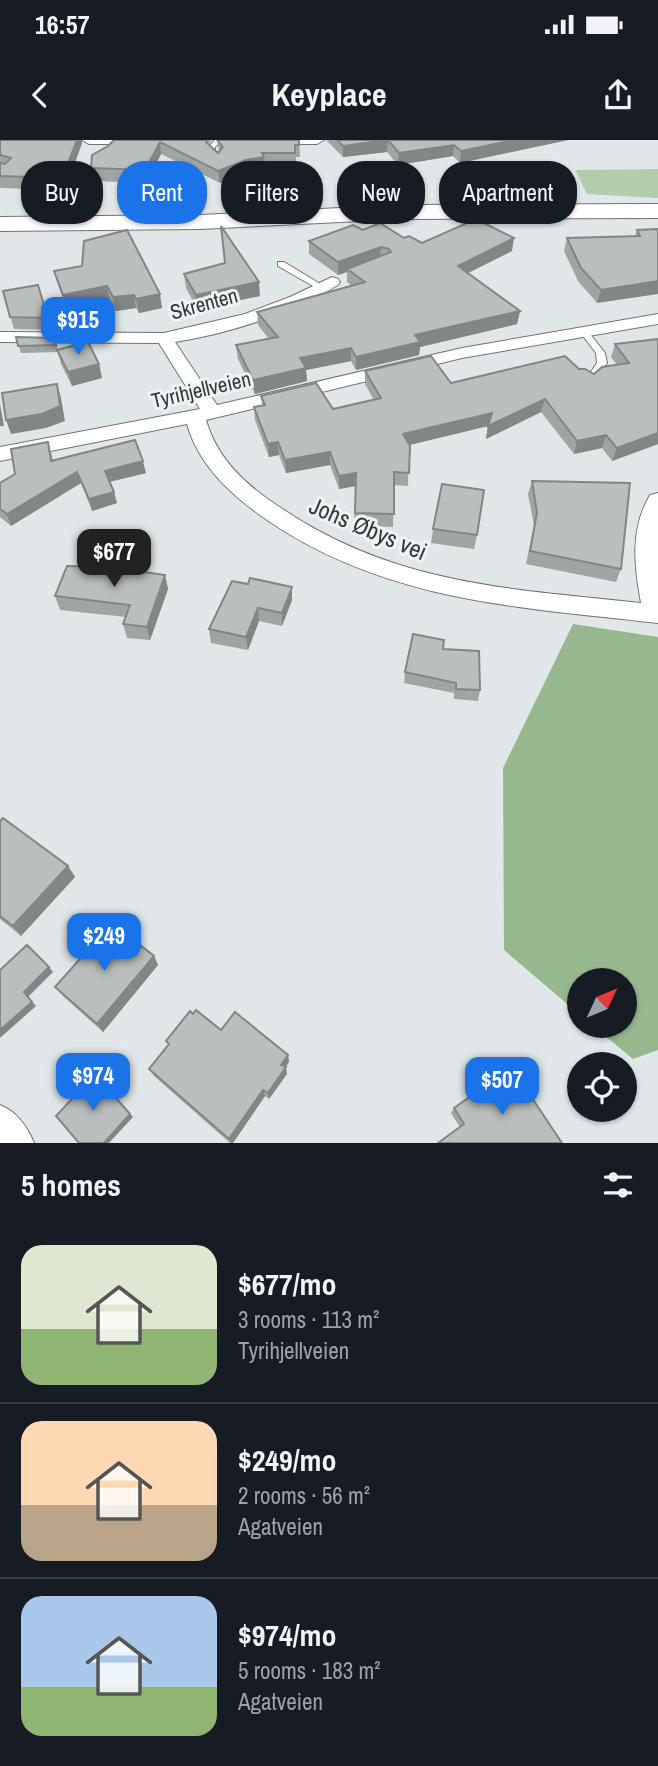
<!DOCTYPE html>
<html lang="en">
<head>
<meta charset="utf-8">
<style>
  body { margin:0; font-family:"Archivo Narrow",sans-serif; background:#242831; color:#f1f3f6; height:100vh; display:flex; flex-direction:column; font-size:26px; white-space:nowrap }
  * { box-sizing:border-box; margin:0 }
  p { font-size:23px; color:#9ea1a6 }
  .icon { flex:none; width:38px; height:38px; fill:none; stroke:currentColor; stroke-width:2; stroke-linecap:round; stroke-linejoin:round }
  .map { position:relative; height:1003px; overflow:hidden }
  .sheet { display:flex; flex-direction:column; background:#171b24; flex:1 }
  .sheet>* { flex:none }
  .top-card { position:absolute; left:21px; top:21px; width:616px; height:63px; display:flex; gap:14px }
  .needle { width:46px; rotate:46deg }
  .buttons { position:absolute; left:567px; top:828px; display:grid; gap:14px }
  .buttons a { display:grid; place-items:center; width:70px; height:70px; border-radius:50%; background:#171b24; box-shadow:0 2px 5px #0004; font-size:35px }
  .price { position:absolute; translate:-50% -60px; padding:0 16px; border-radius:14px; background:#1a73e8; color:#fff; font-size:23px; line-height:46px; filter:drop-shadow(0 2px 4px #0008) }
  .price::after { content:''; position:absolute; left:50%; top:42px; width:21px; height:16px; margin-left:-10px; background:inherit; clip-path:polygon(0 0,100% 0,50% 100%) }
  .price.active { background:#222; color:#fff }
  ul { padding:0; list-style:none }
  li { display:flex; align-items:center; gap:21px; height:175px; padding:0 21px }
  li+li { border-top:2px solid #363941 }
  li span { display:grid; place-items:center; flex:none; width:196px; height:140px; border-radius:21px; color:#555 }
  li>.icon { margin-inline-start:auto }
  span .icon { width:84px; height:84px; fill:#fffc; stroke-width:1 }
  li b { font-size:30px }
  h2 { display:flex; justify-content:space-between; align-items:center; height:84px; padding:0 21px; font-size:30px }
  .pill { padding:0 24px; border-radius:28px; background:#171b24; box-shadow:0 2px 5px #0004; font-size:24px; line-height:63px }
  .pill.active { background:#1a73e8; color:#fff }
  .status { display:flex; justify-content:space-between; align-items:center; height:49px; padding:0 35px; background:#171b24; direction:ltr }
  .status svg { height:19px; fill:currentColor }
  header { display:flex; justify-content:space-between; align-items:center; height:91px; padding:0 21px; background:#171b24; font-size:32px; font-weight:800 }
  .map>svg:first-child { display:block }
  .green { fill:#b2cdab }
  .forest { fill:#96b88e }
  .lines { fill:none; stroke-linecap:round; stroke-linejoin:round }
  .lane-casing { stroke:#6e7475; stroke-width:2 }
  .street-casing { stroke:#6e7475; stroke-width:2 }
  .primary-casing { stroke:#6e7475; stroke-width:2 }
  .lane { fill:#fff; fill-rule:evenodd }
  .street { fill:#fff; fill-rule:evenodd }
  .primary { fill:#fff; fill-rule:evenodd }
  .wall { fill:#a0a4a3 }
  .shaded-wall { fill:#828685 }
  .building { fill:#babfbe; stroke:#828685; stroke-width:2 }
  .labels { text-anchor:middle; stroke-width:6; stroke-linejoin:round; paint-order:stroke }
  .far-street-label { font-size:21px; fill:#363839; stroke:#eef4f5 }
  .street-label { font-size:24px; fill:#363839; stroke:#eef4f5 }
</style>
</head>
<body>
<div class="status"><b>16:57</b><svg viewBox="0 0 49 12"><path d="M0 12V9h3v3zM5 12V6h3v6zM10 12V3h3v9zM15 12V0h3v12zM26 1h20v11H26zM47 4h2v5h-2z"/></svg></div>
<header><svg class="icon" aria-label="back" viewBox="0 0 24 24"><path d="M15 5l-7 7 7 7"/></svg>Keyplace<svg class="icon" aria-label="share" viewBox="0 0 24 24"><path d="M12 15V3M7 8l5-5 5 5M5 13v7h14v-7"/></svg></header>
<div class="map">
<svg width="658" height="1003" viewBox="0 0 658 1003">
  <rect width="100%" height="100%" fill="#e1e7e8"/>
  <!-- green -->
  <path class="green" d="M658 29V58L587 54 575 30Z"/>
  <!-- forest -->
  <path class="forest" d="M573 484 658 497V910L633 919 593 886H625V840H579V874L504 810 503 628Z"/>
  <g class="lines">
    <defs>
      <path id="lane" d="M215 0H222L215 7V12L222 20 219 22 209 12V6Z
        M278 122H284L327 148 320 150 278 126Z
        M584 189 587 190 605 213 607 223 592 244 589 245 584 242 597 223 596 213 580 192Z"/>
      <path id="street" d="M82 0H159L152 4H89Z
        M258 0H324L317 4H265Z
        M332 137 338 139 340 142 338 145C288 174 232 193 175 202L217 265 462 208 658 174V184L462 218 206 280C218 321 248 347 284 370 397 445 511 449 641 463 634 425 630 389 650 355L658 353V483C519 467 387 462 267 380 231 355 199 326 187 284L0 321V307L200 269 159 203 0 202V192L164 193 245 174 290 157Z
        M0 965C17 972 27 986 34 1003H0Z"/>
      <path id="primary" d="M658 64V78L402 79 200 89 0 91V77L200 75 402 65Z"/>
    </defs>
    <!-- lane casing -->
    <use href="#lane" class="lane-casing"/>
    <!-- street casing -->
    <use href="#street" class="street-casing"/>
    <!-- primary casing -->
    <use href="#primary" class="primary-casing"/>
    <!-- lane -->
    <use href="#lane" class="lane"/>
    <!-- street -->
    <use href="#street" class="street"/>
    <!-- primary -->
    <use href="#primary" class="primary"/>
  </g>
  <!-- wall -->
  <path class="wall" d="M0 0H82V3L67 45H35L33 49 0 48Z
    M114 0H212L208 4 218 13 219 12 217 0H299L300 17H296V25H265V30L247 32 220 43 161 14 147 43 94 41 91 28 108 6Z
    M326 0H568L460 23 453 16 398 25 387 12 343 17Z
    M658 89 597 163 578 141 564 111 567 98 635 96 637 90Z
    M363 90 422 103 512 111 468 133 520 171 517 184 420 207 419 215 356 230 351 221 306 230 307 241 255 254 238 219 236 205 269 199 258 185 257 172 352 146 347 142V132L338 135 309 114V101Z
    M82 126 162 168 139 173 136 168 116 171 110 160 67 169 58 145 54 131Z
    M184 134 260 156 197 169 186 148Z
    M38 145 52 190 14 189 3 151Z
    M16 197 54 198 58 209 99 224 102 238 72 246 61 224 58 212 21 213Z
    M658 199V304L612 321 602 308 574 314 541 272 486 299 488 286 409 305 408 346 394 345 393 387 354 386 356 346 339 349 330 325 286 333 279 315 269 317 255 280 254 267 262 265 261 256 333 269 374 260 365 244V231L451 243 579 229 594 234 617 225 611 217 615 204Z
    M48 302 53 320 146 333 110 342 117 363 92 371 81 343 11 386 0 377V343L15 334Z
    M532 341 621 429 616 442 526 424 534 386 528 354Z
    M433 389 477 395 474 409 431 403Z
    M165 435 168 449 150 500 127 498 123 484 126 477 60 470 55 456Z
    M248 444 292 447V460L282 486 259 481 248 510 211 503 209 489Z
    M443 509 480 550 478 561 454 559V553L404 543 405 532Z
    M0 681 68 726 75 737 21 796 0 779Z
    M154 816 158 825 103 892 63 856 55 847Z
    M193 874 221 890 288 915 289 922 285 927 287 934 269 959 265 956 233 1003H230L154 936 149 929 169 905 166 901Z
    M517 947 460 987 451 973 454 968Z"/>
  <!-- shaded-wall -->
  <path class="shaded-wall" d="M77 0H82V3L67 45 64 33Z
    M388 0 387 12 343 17V6Z
    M515 0H568L460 23 461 11Z
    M160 2 161 14 147 43 145 30Z
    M454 5 453 16 398 25 399 13Z
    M264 17 265 30 247 32 220 43 218 31 246 20Z
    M32 33 35 45 33 49 30 37Z
    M514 98 512 111 456 139 458 126Z
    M381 107 380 120 347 129V132L338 135V122Z
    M658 141V154L597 163 601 150Z
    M259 142 260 156 197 169 196 155Z
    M107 146 110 160 67 169 63 155Z
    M160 154 162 168 139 173 136 159Z
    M134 155 136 168 116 171 113 157Z
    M520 171 517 184 420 207 419 215 356 230V217L415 195Z
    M351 208V221L306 230 307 241 255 254 253 240 300 218Z
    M99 224 102 238 72 246 68 232Z
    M57 244 61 258 65 281 46 288 11 294 6 280Z
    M545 259 541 272 486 299 488 286 401 307 403 294Z
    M0 264 4 286H0Z
    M658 293V304L612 321 617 308Z
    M606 295 602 308 574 314 577 301Z
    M278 302 279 315 269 317 268 304Z
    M330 312V325L286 333 285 320Z
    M143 321 146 333 108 342 105 331Z
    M77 332 81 343 11 386 7 374Z
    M356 333V346L339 349V336Z
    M114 352 117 363 92 371 89 359Z
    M165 435 168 449 150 500 147 487Z
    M292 447V460L282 486V473Z
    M258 468 259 481 248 510 246 497Z
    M68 726 75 737 21 796 13 786Z
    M154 816 158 825 103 892 97 884Z
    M49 827 53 832 28 857 36 866 0 898V890L24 852Z
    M288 915 289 922 283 931 281 925Z
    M286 927 287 934 269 959 268 953Z
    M99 937 133 977 109 1003H104Z
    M263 950 265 956 233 1003H231L229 999Z"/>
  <!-- building -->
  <path class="building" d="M0 0H77L64 33H32L30 37 0 36V23L5 24 11 18 0 15Z
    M114 0H206V2L218 13 223 7 217 0H299V5H295V13H262L264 17 246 20 218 31 160 2 145 30 91 28 92 15 108 6Z
    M337 0H515L461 11 454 5 399 13 388 0 343 6Z
    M476 79 514 98 458 126 520 171 415 195 420 202 356 217 351 208 300 218 306 228 253 240 236 205 278 197 257 172 365 142 347 129 391 112 389 109 381 107 338 122 309 101 353 85 363 90 380 83 404 98 409 96 422 103Z
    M221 86 259 142 196 155 184 134 225 123Z
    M658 89V141L601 150 581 128 567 98 640 96 637 90Z
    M127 90 160 154 136 159 134 155 113 157 107 146 63 155 54 131 82 126 84 101Z
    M38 145 48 178 10 177 3 151Z
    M16 197 54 198 56 205 18 206Z
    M658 199V293L617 308 606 295 577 301 545 259 488 286 492 273 403 294 410 306 409 333 394 332V374L355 373 356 333 339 336 330 312 285 320 278 302 268 304 254 267 265 265 261 256 316 243 333 269 381 258 365 231 431 216 451 243 565 216 579 229H585L594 234 602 227 629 223 615 204Z
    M88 202 99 224 68 232 57 210Z
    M57 244 60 266 42 274 6 280 2 253Z
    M135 300 143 321 105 331 114 352 89 359 77 332 7 374 0 369V343L15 334 11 309 48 302 51 321Z
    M532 341 630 343 621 429 530 411 537 373Z
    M442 344 484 350 477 395 433 389Z
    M67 426 109 427 165 435 147 487 123 484 130 465 55 456Z
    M250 438 292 447 282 473 258 468 246 497 209 489 232 441 248 444Z
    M413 494 444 500 443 509 479 511 480 550 456 549V543L405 532Z
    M3 678 68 726 13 786 0 776V681Z
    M112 783 154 816 97 884 55 847Z
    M27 805 49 827 24 852 32 862 0 890V830Z
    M196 870 221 890 235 872 288 915 281 925 286 927 268 953 263 950 229 999 149 929 169 904 166 901 190 871 193 874Z
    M506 931 517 947 522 943 562 1003H438L464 984 454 968Z
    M95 934 130 974 104 1003H79L56 976Z"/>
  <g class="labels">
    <!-- far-street labels -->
    <g class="far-street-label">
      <text transform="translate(204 164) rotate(-15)" y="7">Skrenten</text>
      <text transform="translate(201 250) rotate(-13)" y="7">Tyrihjellveien</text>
    </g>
    <!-- street labels -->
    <g class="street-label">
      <text transform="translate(368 389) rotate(23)" y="8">Johs Øbys vei</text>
    </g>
  </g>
</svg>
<div class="buttons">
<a><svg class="needle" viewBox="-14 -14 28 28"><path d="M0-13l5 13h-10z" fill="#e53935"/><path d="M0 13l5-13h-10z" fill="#9ea1a6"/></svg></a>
<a><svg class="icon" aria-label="locate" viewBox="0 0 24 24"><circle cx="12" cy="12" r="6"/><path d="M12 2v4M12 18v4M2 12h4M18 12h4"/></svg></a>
</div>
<b class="price" style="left:78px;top:217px">$915</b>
<b class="price active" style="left:114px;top:449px">$677</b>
<b class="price" style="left:104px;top:833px">$249</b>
<b class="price" style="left:93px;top:973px">$974</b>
<b class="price" style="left:502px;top:977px">$507</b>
<div class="top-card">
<a class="pill">Buy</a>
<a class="pill active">Rent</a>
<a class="pill">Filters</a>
<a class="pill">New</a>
<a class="pill">Apartment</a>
</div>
</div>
<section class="sheet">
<h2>5 homes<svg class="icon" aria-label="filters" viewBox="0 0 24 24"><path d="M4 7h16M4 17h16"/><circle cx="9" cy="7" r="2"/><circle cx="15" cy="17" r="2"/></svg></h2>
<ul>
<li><span style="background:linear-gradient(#dfe7d0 60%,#8fb573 0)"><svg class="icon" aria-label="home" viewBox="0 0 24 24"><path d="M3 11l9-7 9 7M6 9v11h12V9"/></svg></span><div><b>$677/mo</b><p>3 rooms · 113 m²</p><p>Tyrihjellveien</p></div></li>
<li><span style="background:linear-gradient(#ffd9b3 60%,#b9a48a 0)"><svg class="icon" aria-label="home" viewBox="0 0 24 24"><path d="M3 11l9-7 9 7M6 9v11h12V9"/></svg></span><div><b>$249/mo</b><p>2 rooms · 56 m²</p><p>Agatveien</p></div></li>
<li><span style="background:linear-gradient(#a9c7e8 65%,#8fb573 0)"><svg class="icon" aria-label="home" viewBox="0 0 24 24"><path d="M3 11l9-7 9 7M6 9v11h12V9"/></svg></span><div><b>$974/mo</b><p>5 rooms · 183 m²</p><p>Agatveien</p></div></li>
</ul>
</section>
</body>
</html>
